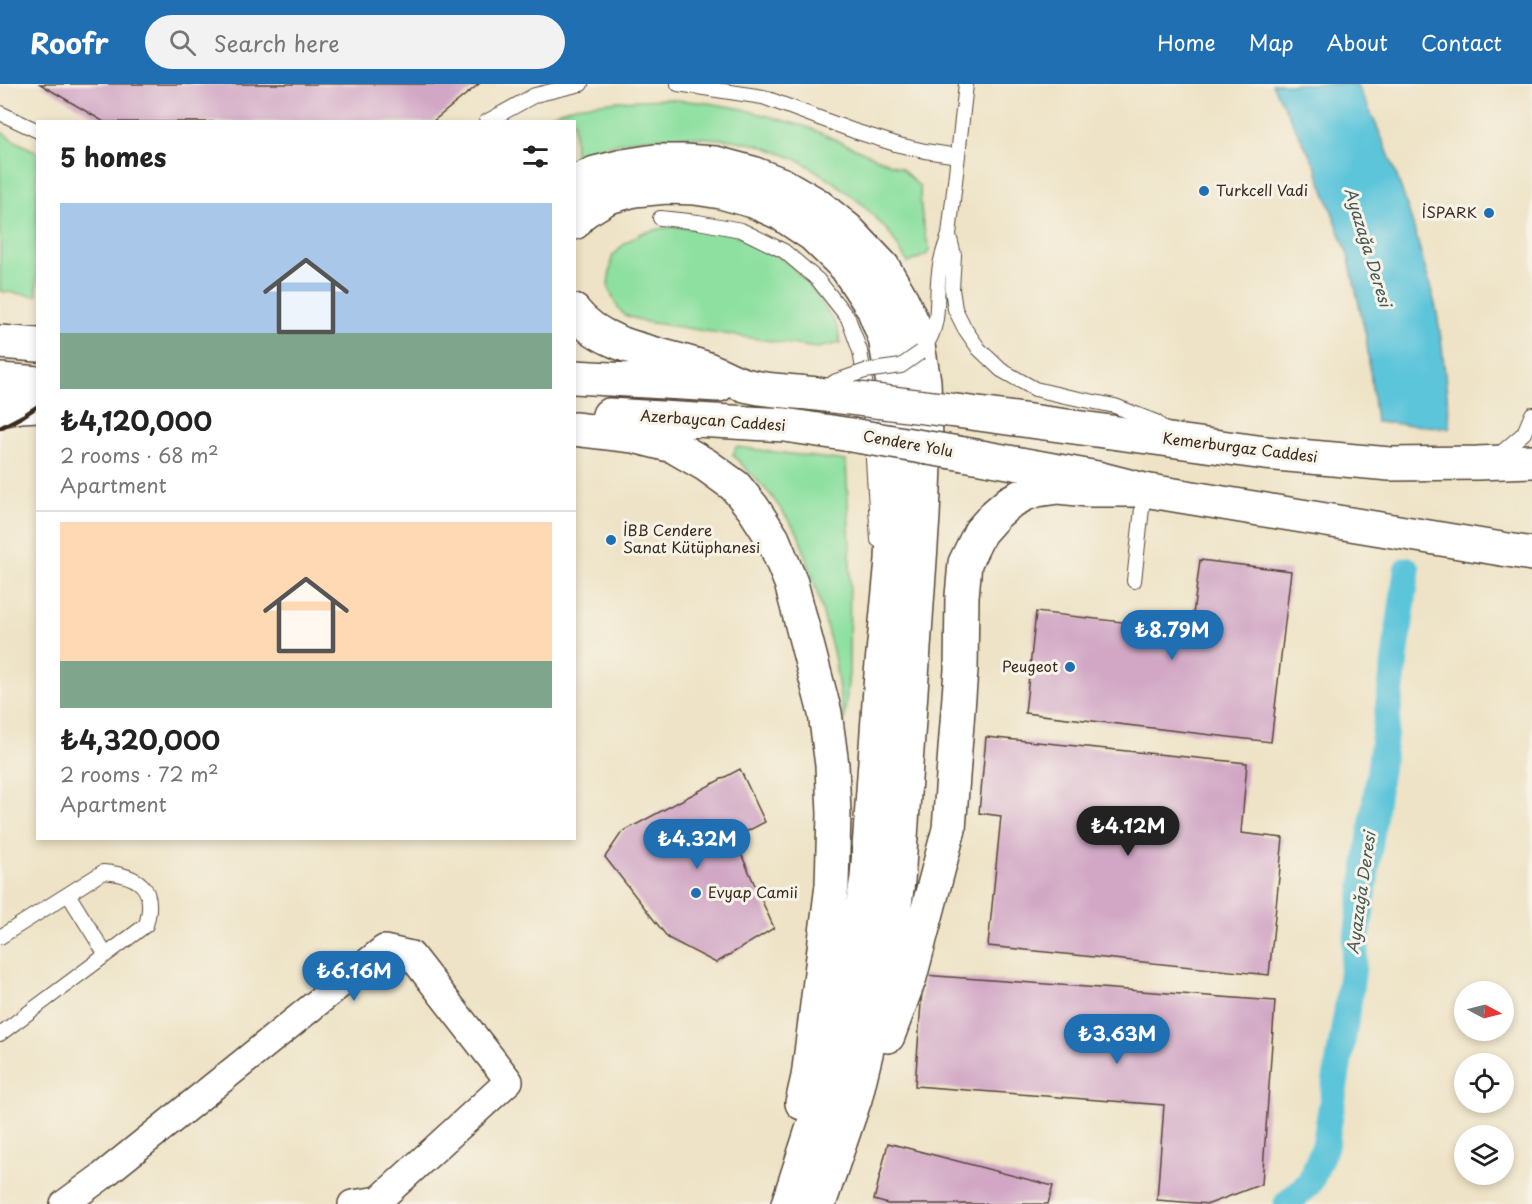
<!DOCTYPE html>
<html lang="en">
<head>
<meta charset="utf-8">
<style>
  body { margin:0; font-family:"Playpen Sans",sans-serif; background:#f2f2f2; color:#222; height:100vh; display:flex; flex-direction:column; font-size:22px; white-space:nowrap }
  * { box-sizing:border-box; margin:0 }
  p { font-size:20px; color:#767676 }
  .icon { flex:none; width:33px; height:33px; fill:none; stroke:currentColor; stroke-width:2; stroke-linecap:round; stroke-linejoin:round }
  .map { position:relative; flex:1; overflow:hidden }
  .details { position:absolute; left:36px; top:36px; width:540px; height:720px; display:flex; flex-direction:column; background:#fff; border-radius:0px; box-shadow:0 3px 9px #0003 }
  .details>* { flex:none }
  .needle { width:39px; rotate:97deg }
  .fabs { position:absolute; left:1454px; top:897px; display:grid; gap:12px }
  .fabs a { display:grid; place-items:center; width:60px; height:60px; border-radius:50%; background:#fff; box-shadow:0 3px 9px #0003; font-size:30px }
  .price { position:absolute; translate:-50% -51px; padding:0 14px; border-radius:21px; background:#1f6fb2; color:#fff; font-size:20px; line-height:39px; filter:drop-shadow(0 2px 3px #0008) }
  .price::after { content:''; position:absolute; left:50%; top:36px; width:18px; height:14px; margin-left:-9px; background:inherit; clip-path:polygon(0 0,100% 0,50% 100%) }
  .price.selected { background:#222; color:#fff }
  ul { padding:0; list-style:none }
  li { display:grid; align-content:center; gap:12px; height:318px; padding:0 24px }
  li+li { border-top:2px solid #e0e0e0 }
  li span { display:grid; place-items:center; height:186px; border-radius:0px; color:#555 }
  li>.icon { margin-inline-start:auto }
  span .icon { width:108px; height:108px; fill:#fffc; stroke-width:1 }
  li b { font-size:26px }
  h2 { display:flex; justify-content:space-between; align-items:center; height:72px; padding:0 24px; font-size:26px }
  header { display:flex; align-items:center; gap:36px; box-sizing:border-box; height:84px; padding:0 30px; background:#1f6fb2; color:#fff }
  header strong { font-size:28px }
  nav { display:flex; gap:33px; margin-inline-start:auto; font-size:21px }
  .search { width:420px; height:54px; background:#f2f2f2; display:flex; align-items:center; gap:15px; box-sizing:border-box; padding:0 21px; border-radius:33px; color:#767676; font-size:22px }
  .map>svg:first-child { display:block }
  .green { fill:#8ee0a0; stroke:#64855f; stroke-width:1.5 }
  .water { fill:#5dc5da; stroke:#4c787c; stroke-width:1.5 }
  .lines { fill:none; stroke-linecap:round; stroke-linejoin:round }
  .canal { stroke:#5dc5da; stroke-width:27 }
  .building { fill:#d1a7c5 }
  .lane-casing { stroke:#564637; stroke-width:16 }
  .street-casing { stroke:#564637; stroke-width:30 }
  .secondary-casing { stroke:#564637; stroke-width:36 }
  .primary-casing { stroke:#564637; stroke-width:36 }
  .lane { stroke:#fff; stroke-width:14 }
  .street { stroke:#fff; stroke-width:27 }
  .secondary { stroke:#fff; stroke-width:33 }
  .primary { stroke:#fff; stroke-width:33 }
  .rail { stroke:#3b2a1e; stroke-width:4.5 }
  .lane-bridge-casing { stroke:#564637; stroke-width:16; stroke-linecap:butt }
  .primary-bridge-casing { stroke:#564637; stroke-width:36; stroke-linecap:butt }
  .lane-bridge { stroke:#fff; stroke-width:14 }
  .primary-bridge { stroke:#fff; stroke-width:33 }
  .poi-dot { fill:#1f6fb2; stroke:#f7f3e8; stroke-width:2 }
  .labels { text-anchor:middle; stroke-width:6; stroke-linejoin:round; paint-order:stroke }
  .poi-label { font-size:15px; fill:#3b2a1e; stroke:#f7f3e8; text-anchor:start }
  .street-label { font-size:15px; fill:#3b2a1e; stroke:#f7f3e8 }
  .water-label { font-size:16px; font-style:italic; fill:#455856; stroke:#f7f3e8 }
</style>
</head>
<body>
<header>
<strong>Roofr</strong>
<div class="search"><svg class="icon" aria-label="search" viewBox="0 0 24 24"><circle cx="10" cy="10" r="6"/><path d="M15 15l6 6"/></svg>Search here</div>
<nav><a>Home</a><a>Map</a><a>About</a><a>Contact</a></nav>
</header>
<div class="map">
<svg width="1532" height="1120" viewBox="0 0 1532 1120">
  <rect width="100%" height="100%" fill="#f7f3e8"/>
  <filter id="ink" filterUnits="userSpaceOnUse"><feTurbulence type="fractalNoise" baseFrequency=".0167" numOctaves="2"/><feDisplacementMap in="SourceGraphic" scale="12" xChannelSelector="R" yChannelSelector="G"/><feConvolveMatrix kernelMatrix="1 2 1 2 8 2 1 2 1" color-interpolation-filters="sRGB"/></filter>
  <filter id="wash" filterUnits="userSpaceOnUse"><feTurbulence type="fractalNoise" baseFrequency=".008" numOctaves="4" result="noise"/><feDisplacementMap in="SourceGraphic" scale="24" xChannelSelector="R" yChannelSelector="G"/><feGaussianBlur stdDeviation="1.35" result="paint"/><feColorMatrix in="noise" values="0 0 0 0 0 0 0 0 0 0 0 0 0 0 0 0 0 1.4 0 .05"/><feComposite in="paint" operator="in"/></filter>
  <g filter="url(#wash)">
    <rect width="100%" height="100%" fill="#eee3c6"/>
    <!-- green -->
    <path class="green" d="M666 15 708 19 743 25 807 43 902 85 920 103C920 125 922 145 930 166L926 171 908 179 889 148 862 120 835 99 801 77 759 61 732 56 684 52 638 55 603 63 575 79 574 38 533 37 575 22 619 17Z
      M0 47 13 56 37 68V212L0 207Z
      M668 143 712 144 751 155 790 181 816 209 838 244 840 259 817 264 646 238 624 231 615 219 608 201 612 173 625 159 642 149Z
      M736 363 846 377 850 465 849 588 844 641 834 571 816 504 798 449 770 410 733 371Z"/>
    <!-- water -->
    <path class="water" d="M1272 0H1356C1387 57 1408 118 1424 181 1428 196 1433 210 1436 225 1444 264 1446 305 1450 344L1376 338 1366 252 1348 171 1315 81Z"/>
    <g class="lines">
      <!-- canal -->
      <path class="canal" d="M1287 1120 1310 1098 1325 1062 1347 927 1407 486"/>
    </g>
    <g id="blocks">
      <!-- building -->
      <path class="building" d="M40 0H479L432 38H104Z
        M1200 476 1291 487 1271 658 1025 629 1036 528 1191 546Z
        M986 653 1247 679 1241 749 1283 754 1269 891 988 862 1001 732 979 729Z
        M740 685 765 738 734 754 774 844 716 879 668 854 605 773 622 748Z
        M923 891 1275 917 1262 1100 1209 1120 1157 1116 1164 1021 915 1002Z
        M888 1059 1053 1102 1048 1120H888L874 1116Z"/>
    </g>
  </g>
  <g filter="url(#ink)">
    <use href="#blocks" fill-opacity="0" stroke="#564637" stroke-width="1.5"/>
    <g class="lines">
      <defs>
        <path id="lane" d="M678 0 763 13 854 47 899 61 925 67 958 72
          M0 29 38 47
          M486 38 535 11 581 0
          M660 134 698 138 741 146 784 167 818 196 848 234 860 267 870 327 878 456
          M949 151 954 171 952 205 955 225 965 245 979 265 1001 286 1035 305 1065 312 1115 322 1156 338 1169 349
          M925 263C942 238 935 216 939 188 940 175 945 163 949 151L966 0
          M1497 371 1502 368 1524 349 1532 330
          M1134 497 1144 406
          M68 810 106 871
          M0 853 103 788C139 791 157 803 146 841L0 950"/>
        <path id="street" d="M64 1120 101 1093 384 865 411 871 509 997 379 1116 352 1120"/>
        <path id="secondary" d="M0 326 20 322 38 321"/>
        <path id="primary" d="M574 99 595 89 623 82 655 77H684L715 79 752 89 783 101 816 120 847 145 883 183 901 214 915 244 924 297 926 355 923 432 898 797 891 852 879 916 855 1015 819 1120
          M574 139 583 128 608 113 634 106 667 103 695 104 721 108 753 117 780 129 813 151 846 183 873 224 885 254 894 305 896 387 892 476 881 590 867 794 849 908 833 981 788 1120
          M574 227C602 264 661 269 702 283 718 288 733 299 749 302 770 307 795 307 817 310
          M0 258 38 261
          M574 293 719 301
          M0 296 38 299
          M949 326 1265 369 1390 380 1477 379 1532 377
          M609 331 785 341 851 351
          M574 345 634 352 673 362 706 381 735 402 753 424 773 455 791 499 825 629 832 681 834 730 832 801 808 993 802 1019
          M964 370 1097 394 1144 406 1532 470
          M888 952 910 893 949 745 961 586 962 512 965 479 980 448 996 430 1010 418 1025 410 1037 406 1058 403 1088 406H1144"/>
      </defs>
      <!-- lane casing -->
      <use href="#lane" class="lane-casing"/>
      <!-- street casing -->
      <use href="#street" class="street-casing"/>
      <!-- secondary casing -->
      <use href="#secondary" class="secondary-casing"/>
      <!-- primary casing -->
      <use href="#primary" class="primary-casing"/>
      <!-- lane -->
      <use href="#lane" class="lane"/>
      <!-- street -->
      <use href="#street" class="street"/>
      <!-- secondary -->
      <use href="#secondary" class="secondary"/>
      <!-- primary -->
      <use href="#primary" class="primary"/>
      <!-- rail -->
      <path class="rail" d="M0 344 23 332 38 322"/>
      <defs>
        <path id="lane-bridge" d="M824 305 836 297 865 287 901 282 921 268"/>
        <path id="primary-bridge" d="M817 310 949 326
          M851 351 964 370"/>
      </defs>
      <!-- lane-bridge casing -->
      <use href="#lane-bridge" class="lane-bridge-casing"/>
      <!-- primary-bridge casing -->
      <use href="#primary-bridge" class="primary-bridge-casing"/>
      <!-- lane-bridge -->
      <use href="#lane-bridge" class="lane-bridge"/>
      <!-- primary-bridge -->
      <use href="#primary-bridge" class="primary-bridge"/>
    </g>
  </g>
  <!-- markers -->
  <g class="poi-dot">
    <circle cx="1204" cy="107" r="6"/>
    <circle cx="1489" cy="129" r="6"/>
    <circle cx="611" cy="456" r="6"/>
    <circle cx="1070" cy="583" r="6"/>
    <circle cx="696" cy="809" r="6"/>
  </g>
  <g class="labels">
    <!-- poi labels -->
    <g class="poi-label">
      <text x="1216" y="112">Turkcell Vadi</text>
      <text x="1477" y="134" text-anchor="end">İSPARK</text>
      <text x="623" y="452">İBB Cendere<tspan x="623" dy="17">Sanat Kütüphanesi</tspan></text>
      <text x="1058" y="588" text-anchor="end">Peugeot</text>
      <text x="708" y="814">Evyap Camii</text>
    </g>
    <!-- street labels -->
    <g class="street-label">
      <text transform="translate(713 337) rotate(4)" y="5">Azerbaycan Caddesi</text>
      <text transform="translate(908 360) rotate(10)" y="5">Cendere Yolu</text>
      <text transform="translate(1240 364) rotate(7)" y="5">Kemerburgaz Caddesi</text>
    </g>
    <!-- water labels -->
    <g class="water-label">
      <text transform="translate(1368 163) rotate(73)" y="6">Ayazağa Deresi</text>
      <text transform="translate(1361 809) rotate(-82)" y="6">Ayazağa Deresi</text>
    </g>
  </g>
</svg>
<div class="fabs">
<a><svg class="needle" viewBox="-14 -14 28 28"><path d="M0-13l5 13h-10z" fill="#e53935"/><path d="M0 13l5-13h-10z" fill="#767676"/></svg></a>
<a><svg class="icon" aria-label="locate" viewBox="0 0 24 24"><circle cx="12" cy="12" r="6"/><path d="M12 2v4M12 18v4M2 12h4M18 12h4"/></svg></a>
<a><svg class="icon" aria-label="layers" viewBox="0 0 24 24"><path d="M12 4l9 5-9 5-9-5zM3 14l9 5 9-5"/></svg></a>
</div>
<b class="price" style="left:1172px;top:577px">₺8.79M</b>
<b class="price selected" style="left:1128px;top:773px">₺4.12M</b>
<b class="price" style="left:697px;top:786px">₺4.32M</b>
<b class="price" style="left:354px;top:918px">₺6.16M</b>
<b class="price" style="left:1117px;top:981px">₺3.63M</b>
<section class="details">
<h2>5 homes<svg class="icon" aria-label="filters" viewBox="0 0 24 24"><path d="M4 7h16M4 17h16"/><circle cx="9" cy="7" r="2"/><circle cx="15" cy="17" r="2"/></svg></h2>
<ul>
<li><span style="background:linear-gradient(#a9c7e8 70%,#7fa58c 0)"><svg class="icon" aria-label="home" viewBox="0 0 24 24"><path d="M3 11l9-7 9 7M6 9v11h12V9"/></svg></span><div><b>₺4,120,000</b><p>2 rooms · 68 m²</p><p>Apartment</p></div></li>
<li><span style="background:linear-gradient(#ffd9b3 75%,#7fa58c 0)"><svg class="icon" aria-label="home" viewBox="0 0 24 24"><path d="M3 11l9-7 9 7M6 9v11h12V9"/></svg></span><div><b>₺4,320,000</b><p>2 rooms · 72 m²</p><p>Apartment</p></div></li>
</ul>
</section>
</div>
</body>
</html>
